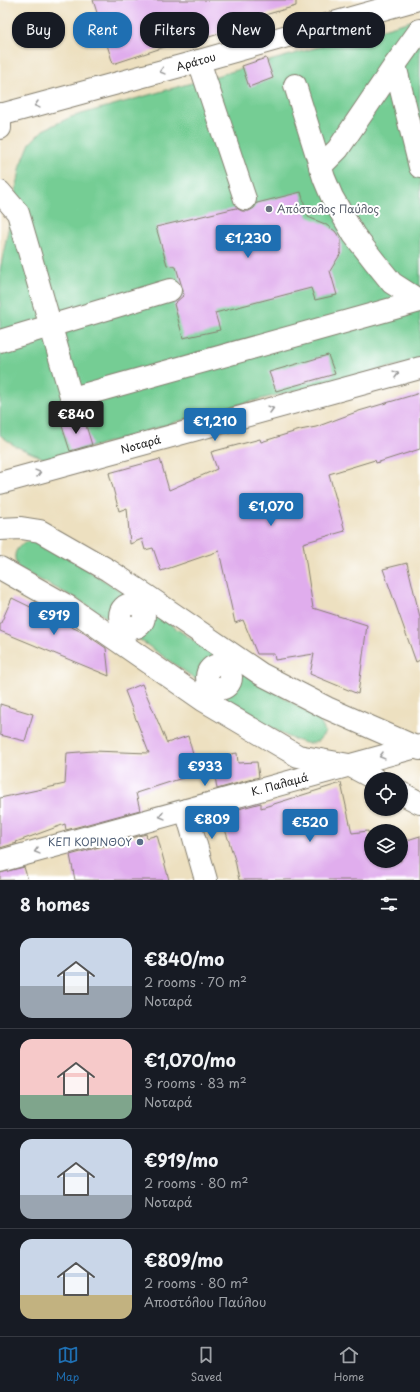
<!DOCTYPE html>
<html lang="en">
<head>
<meta charset="utf-8">
<style>
  body { margin:0; font-family:"Playpen Sans",sans-serif; background:#20242c; color:#f1f3f6; height:100vh; display:flex; flex-direction:column; font-size:15px; white-space:nowrap }
  * { box-sizing:border-box; margin:0 }
  p { font-size:13px; color:#9ea1a6 }
  .icon { flex:none; width:22px; height:22px; fill:none; stroke:currentColor; stroke-width:2; stroke-linecap:round; stroke-linejoin:round }
  .map { position:relative; height:880px; overflow:hidden }
  .details { display:flex; flex-direction:column; background:#171b24; flex:1 }
  .details>* { flex:none }
  .guide { position:absolute; left:12px; top:12px; width:396px; height:36px; display:flex; gap:8px }
  .buttons { position:absolute; left:364px; top:772px; display:grid; gap:8px }
  .buttons a { display:grid; place-items:center; width:44px; height:44px; border-radius:50%; background:#171b24; box-shadow:0 1px 3px #0004; font-size:20px }
  .price { position:absolute; translate:-50% -34px; padding:0 9px; border-radius:4px; background:#1f6fb2; color:#fff; font-size:13px; line-height:26px; filter:drop-shadow(0 1px 2px #0008) }
  .price::after { content:''; position:absolute; left:50%; top:24px; width:12px; height:9px; margin-left:-6px; background:inherit; clip-path:polygon(0 0,100% 0,50% 100%) }
  .price.active { background:#222; color:#fff }
  ul { padding:0; list-style:none }
  li { display:flex; align-items:center; gap:12px; height:100px; padding:0 20px }
  li+li { border-top:1px solid #363941 }
  li span { display:grid; place-items:center; flex:none; width:112px; height:80px; border-radius:12px; color:#555 }
  li>.icon { margin-inline-start:auto }
  span .icon { width:48px; height:48px; fill:#fffc; stroke-width:1 }
  li b { font-size:17px }
  h2 { display:flex; justify-content:space-between; align-items:center; height:48px; padding:0 20px; font-size:17px }
  .tag { padding:0 14px; border-radius:16px; background:#171b24; box-shadow:0 1px 3px #0004; font-size:14px; line-height:36px }
  .tag.active { background:#1f6fb2; color:#fff }
  .dock { display:flex; justify-content:space-around; align-items:center; height:56px; border-top:1px solid #363941; background:#171b24; font-size:11px; color:#9ea1a6 }
  .dock a { display:grid; justify-items:center; gap:2px }
  .dock .active { color:#1f6fb2 }
  .map>svg:first-child { display:block }
  .green { fill:#74cd94; stroke:#487458 }
  .building { fill:#e0aded }
  .lines { fill:none; stroke-linecap:round; stroke-linejoin:round }
  .street-casing { stroke:#847e6e; stroke-width:24 }
  .secondary-casing { stroke:#847e6e; stroke-width:24 }
  .primary-casing { stroke:#847e6e; stroke-width:24 }
  .street { stroke:#fff; stroke-width:22 }
  .secondary { stroke:#fff; stroke-width:22 }
  .primary { stroke:#fff; stroke-width:22 }
  .oneway { stroke:#999 }
  .worship-dot { fill:#6b7280; stroke:#fff; stroke-width:1.5 }
  .service-dot { fill:#5c6f8a; stroke:#fff; stroke-width:1.5 }
  .labels { text-anchor:middle; stroke-width:4; stroke-linejoin:round; paint-order:stroke }
  .street-label { font-size:11px; fill:#1c1c1c; stroke:#fff }
  .worship-label { font-size:11px; fill:#5b616d; stroke:#fff; text-anchor:start }
  .service-label { font-size:11px; fill:#4e5e75; stroke:#fff; text-anchor:end }
</style>
</head>
<body>
<div class="map">
<svg width="420" height="880" viewBox="0 0 420 880">
  <rect width="100%" height="100%" fill="#fff"/>
  <filter id="ink" filterUnits="userSpaceOnUse"><feTurbulence type="fractalNoise" baseFrequency=".025" numOctaves="2"/><feDisplacementMap in="SourceGraphic" scale="8" xChannelSelector="R" yChannelSelector="G"/><feConvolveMatrix kernelMatrix="1 2 1 2 8 2 1 2 1" color-interpolation-filters="sRGB"/></filter>
  <filter id="wash" filterUnits="userSpaceOnUse"><feTurbulence type="fractalNoise" baseFrequency=".012" numOctaves="4" result="noise"/><feDisplacementMap in="SourceGraphic" scale="16" xChannelSelector="R" yChannelSelector="G"/><feGaussianBlur stdDeviation="0.9" result="paint"/><feColorMatrix in="noise" values="0 0 0 0 0 0 0 0 0 0 0 0 0 0 0 0 0 1.4 0 .05"/><feComposite in="paint" operator="in"/></filter>
  <g filter="url(#wash)">
    <rect width="100%" height="100%" fill="#ede0c0"/>
    <!-- green -->
    <path class="green" d="M418 19 420 28V360L217 410 48 460 15 446 0 435V270L21 165 30 143 43 130 71 117Z
      M29 541H41L129 596C117 602 113 609 114 622L77 599 19 569C11 556 15 546 29 541Z
      M149 610 221 659C209 663 203 663 199 676L204 685 133 635C148 631 150 625 149 610Z
      M235 667 317 718 323 727 325 733C323 735 320 739 318 741 309 747 297 740 288 737L215 694 227 690 234 684Z"/>
    <g id="blocks">
      <!-- building -->
      <path class="building" d="M93 0H296V6L223 27 225 32 181 46 180 42 113 64Z
        M266 58 273 78 249 87 242 66Z
        M301 192 308 217 325 224 335 231 341 240V253L330 271 337 295 315 300 311 288 215 313 220 330 183 338 174 304 184 295 182 287 176 267 167 265 156 227 236 208 242 211H249L254 208 257 203Z
        M328 355 335 374 276 391 269 372Z
        M420 393V449L376 463 375 460 329 474 345 531 303 543 313 608 367 625 358 694 310 674 314 654 275 660 274 654H257L243 620 235 623 219 551 161 571 153 548 145 550 142 539 130 544 127 508 119 511 109 473 160 459 169 490 217 469 211 452 260 439 261 442 300 430 316 427 359 411Z
        M84 419 92 445 70 451 61 423 69 420 72 422H78Z
        M407 563 420 617V660L416 662 383 569Z
        M12 598 84 633 106 648 109 676 0 631V625Z
        M142 684 167 743 188 736 198 773 136 793 140 810 66 830 65 824 16 842 17 843 0 848V798L65 784 67 753 93 751 149 753 125 691Z
        M0 704 33 714 25 741 0 735Z
        M237 753 238 763 257 762 259 777 217 789 212 757Z
        M341 783 352 833 368 831 371 843V861H401V842L420 836V880H239L235 860 220 814 261 803V808Z
        M146 834 147 838 157 835 169 880H75L70 855Z
        M24 867 28 880H0V873Z"/>
    </g>
  </g>
  <g filter="url(#ink)">
    <use href="#blocks" fill-opacity="0" stroke="#847e6e" stroke-width="1"/>
    <g class="lines">
      <defs>
        <g id="street">
          <path d="M199 61 245 199"/>
          <path d="M395 65 420 167"/>
          <path d="M295 85 324 178 332 197 354 235 375 262 392 283 420 301"/>
          <path d="M320 167 338 149 395 65 420 30"/>
          <path d="M0 192 18 213 75 410"/>
          <path d="M0 341 170 290"/>
          <path d="M72 398 420 301"/>
          <path d="M0 529 21 528 40 531 108 570 147 596 261 674 327 708 420 749"/>
          <path d="M0 568 69 607 203 700 298 756 349 765 375 779"/>
          <circle cx="132" cy="616" r="12"/>
          <circle cx="219" cy="677" r="12"/>
          <path d="M401 793 420 803"/>
          <path d="M186 810 206 880"/>
          <path id="s1" d="M0 861 420 746"/>
        </g>
        <g id="secondary">
          <path id="s2" d="M0 115 199 61 415 0"/>
          <path id="s3" d="M0 483 420 368"/>
        </g>
        <path id="primary" d="M0 114V128"/>
      </defs>
      <!-- street casing -->
      <use href="#street" class="street-casing"/>
      <!-- secondary casing -->
      <use href="#secondary" class="secondary-casing"/>
      <!-- primary casing -->
      <use href="#primary" class="primary-casing"/>
      <!-- street -->
      <use href="#street" class="street"/>
      <!-- secondary -->
      <use href="#secondary" class="secondary"/>
      <!-- primary -->
      <use href="#primary" class="primary"/>
    </g>
    <!-- one-way arrows -->
    <defs><path id="oneway-chevron" d="M-2-3.5L2.5 0L-2 3.5" fill="none" stroke-width="1.6" stroke-linecap="round" stroke-linejoin="round"/></defs>
    <g class="oneway">
      <use href="#oneway-chevron" transform="translate(162 71) rotate(165)"/>
      <use href="#oneway-chevron" transform="translate(37 105) rotate(165)"/>
      <use href="#oneway-chevron" transform="translate(396 374) rotate(-15)"/>
      <use href="#oneway-chevron" transform="translate(271 409) rotate(-15)"/>
      <use href="#oneway-chevron" transform="translate(38 473) rotate(-15)"/>
      <use href="#oneway-chevron" transform="translate(382 756) rotate(165)"/>
      <use href="#oneway-chevron" transform="translate(162 816) rotate(165)"/>
      <use href="#oneway-chevron" transform="translate(37 851) rotate(165)"/>
    </g>
  </g>
  <!-- markers -->
  <circle class="worship-dot" cx="269" cy="209" r="4"/>
  <circle class="service-dot" cx="140" cy="842" r="4"/>
  <g class="labels">
    <!-- street labels -->
    <g class="street-label">
      <text dy="4" stroke="none"><textPath href="#s2" startOffset="203">Αράτου</textPath></text>
      <text dy="4" stroke="none"><textPath href="#s3" startOffset="146">Νοταρά</textPath></text>
      <text dy="4" stroke="none"><textPath href="#s1" startOffset="290">Κ. Παλαμά</textPath></text>
    </g>
    <!-- worship labels -->
    <g class="worship-label">
      <text x="277" y="213">Απόστολος Παύλος</text>
    </g>
    <!-- service labels -->
    <g class="service-label">
      <text x="132" y="846">ΚΕΠ ΚΟΡΙΝΘΟΥ</text>
    </g>
  </g>
</svg>
<div class="buttons">
<a><svg class="icon" aria-label="locate" viewBox="0 0 24 24"><circle cx="12" cy="12" r="6"/><path d="M12 2v4M12 18v4M2 12h4M18 12h4"/></svg></a>
<a><svg class="icon" aria-label="layers" viewBox="0 0 24 24"><path d="M12 4l9 5-9 5-9-5zM3 14l9 5 9-5"/></svg></a>
</div>
<b class="price" style="left:248px;top:259px">€1,230</b>
<b class="price active" style="left:76px;top:435px">€840</b>
<b class="price" style="left:215px;top:442px">€1,210</b>
<b class="price" style="left:271px;top:527px">€1,070</b>
<b class="price" style="left:54px;top:636px">€919</b>
<b class="price" style="left:205px;top:787px">€933</b>
<b class="price" style="left:212px;top:840px">€809</b>
<b class="price" style="left:310px;top:843px">€520</b>
<div class="guide">
<a class="tag">Buy</a>
<a class="tag active">Rent</a>
<a class="tag">Filters</a>
<a class="tag">New</a>
<a class="tag">Apartment</a>
</div>
</div>
<section class="details">
<h2>8 homes<svg class="icon" aria-label="filters" viewBox="0 0 24 24"><path d="M4 7h16M4 17h16"/><circle cx="9" cy="7" r="2"/><circle cx="15" cy="17" r="2"/></svg></h2>
<ul>
<li><span style="background:linear-gradient(#c9d6e8 60%,#9aa5b1 0)"><svg class="icon" aria-label="home" viewBox="0 0 24 24"><path d="M3 11l9-7 9 7M6 9v11h12V9"/></svg></span><div><b>€840/mo</b><p>2 rooms · 70 m²</p><p>Νοταρά</p></div></li>
<li><span style="background:linear-gradient(#f6c9c9 70%,#7fa58c 0)"><svg class="icon" aria-label="home" viewBox="0 0 24 24"><path d="M3 11l9-7 9 7M6 9v11h12V9"/></svg></span><div><b>€1,070/mo</b><p>3 rooms · 83 m²</p><p>Νοταρά</p></div></li>
<li><span style="background:linear-gradient(#c9d6e8 70%,#9aa5b1 0)"><svg class="icon" aria-label="home" viewBox="0 0 24 24"><path d="M3 11l9-7 9 7M6 9v11h12V9"/></svg></span><div><b>€919/mo</b><p>2 rooms · 80 m²</p><p>Νοταρά</p></div></li>
<li><span style="background:linear-gradient(#c9d6e8 70%,#c2b280 0)"><svg class="icon" aria-label="home" viewBox="0 0 24 24"><path d="M3 11l9-7 9 7M6 9v11h12V9"/></svg></span><div><b>€809/mo</b><p>2 rooms · 80 m²</p><p>Αποστόλου Παύλου</p></div></li>
</ul>
</section>
<nav class="dock">
<a class="active"><svg class="icon" aria-label="map" viewBox="0 0 24 24"><path d="M3 6l6-2 6 2 6-2v14l-6 2-6-2-6 2zM9 4v14M15 6v14"/></svg>Map</a>
<a><svg class="icon" aria-label="saved" viewBox="0 0 24 24"><path d="M7 4h10v16l-5-4-5 4z"/></svg>Saved</a>
<a><svg class="icon" aria-label="home" viewBox="0 0 24 24"><path d="M3 11l9-7 9 7M6 9v11h12V9"/></svg>Home</a>
</nav>
</body>
</html>
